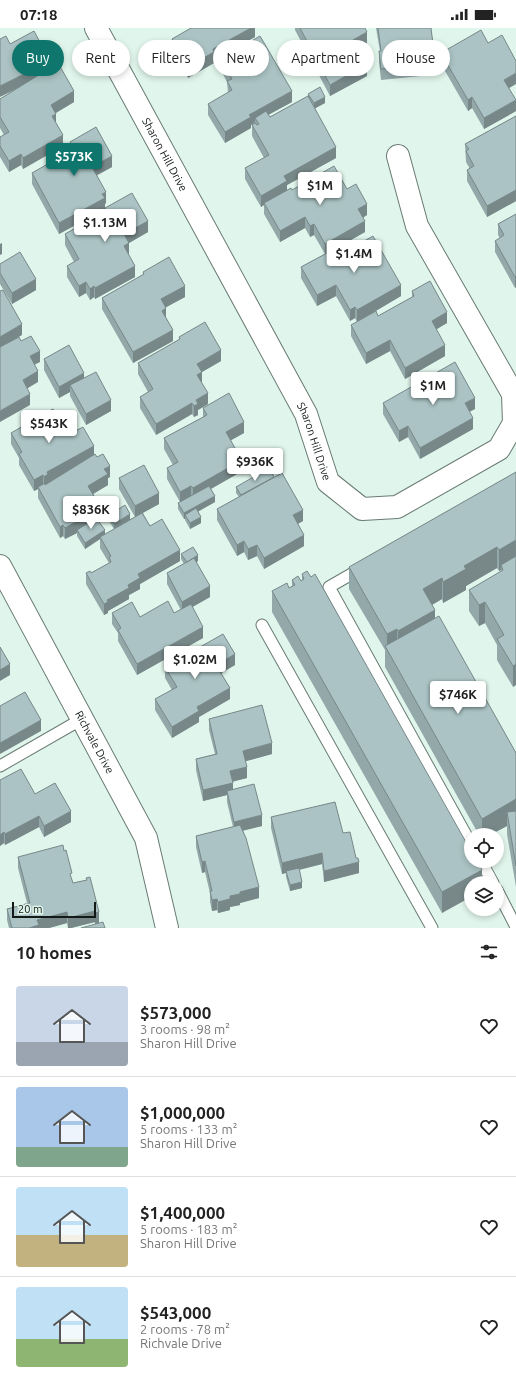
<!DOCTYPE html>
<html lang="en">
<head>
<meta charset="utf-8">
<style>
  body { margin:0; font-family:Ubuntu,sans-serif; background:#f6f6f6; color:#222; height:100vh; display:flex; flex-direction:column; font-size:15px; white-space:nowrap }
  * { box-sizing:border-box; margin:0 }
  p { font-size:13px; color:#767676 }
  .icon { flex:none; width:22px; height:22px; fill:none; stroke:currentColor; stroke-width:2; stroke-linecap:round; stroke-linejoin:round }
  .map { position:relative; height:900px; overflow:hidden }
  .panel { display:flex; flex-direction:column; background:#fff; flex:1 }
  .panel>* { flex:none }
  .banner { position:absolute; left:12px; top:12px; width:492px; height:36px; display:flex; gap:8px }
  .fabs { position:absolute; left:464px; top:800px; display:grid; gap:8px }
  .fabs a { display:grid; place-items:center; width:40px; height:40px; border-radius:50%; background:#fff; box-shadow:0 2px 6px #0003; font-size:20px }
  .scale { position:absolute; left:12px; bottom:10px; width:84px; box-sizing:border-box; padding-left:4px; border:2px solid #121916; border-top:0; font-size:11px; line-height:14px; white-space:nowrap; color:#121916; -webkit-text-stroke:3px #e0f5eb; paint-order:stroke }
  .price { position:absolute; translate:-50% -34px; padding:0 9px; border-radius:4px; background:#fff; color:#222; font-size:13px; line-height:26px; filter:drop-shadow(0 1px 2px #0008) }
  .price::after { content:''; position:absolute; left:50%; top:24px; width:12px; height:9px; margin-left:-6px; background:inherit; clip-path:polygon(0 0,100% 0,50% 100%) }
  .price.current { background:#0f766e; color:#fff }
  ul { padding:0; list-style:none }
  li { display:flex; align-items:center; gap:12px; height:100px; padding:0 16px }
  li+li { border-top:1px solid #e0e0e0 }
  li span { display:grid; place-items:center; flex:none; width:112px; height:80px; border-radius:4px; color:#555 }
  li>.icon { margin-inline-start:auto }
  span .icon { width:48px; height:48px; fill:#fffc; stroke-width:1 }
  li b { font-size:17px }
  h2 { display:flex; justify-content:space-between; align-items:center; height:48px; padding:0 16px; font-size:17px }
  .tag { padding:0 14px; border-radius:18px; background:#fff; box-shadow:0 2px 6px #0003; font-size:14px; line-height:36px }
  .tag.current { background:#0f766e; color:#fff }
  .status { display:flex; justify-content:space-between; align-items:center; height:28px; padding:0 20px; background:#fff; direction:ltr }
  .status svg { height:11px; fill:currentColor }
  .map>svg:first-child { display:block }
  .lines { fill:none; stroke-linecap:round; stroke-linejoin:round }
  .service-casing { stroke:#697b73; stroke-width:13 }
  .minor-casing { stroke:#697b73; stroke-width:24 }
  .service { stroke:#fff; stroke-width:11 }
  .minor { stroke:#fff; stroke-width:22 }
  .wall { fill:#93a8a9 }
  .shaded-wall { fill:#788889 }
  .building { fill:#abc3c4; stroke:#788889 }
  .labels { text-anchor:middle; stroke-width:3; stroke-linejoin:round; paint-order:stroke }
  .street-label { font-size:11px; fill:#121916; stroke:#e0f5eb }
</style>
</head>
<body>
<div class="status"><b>07:18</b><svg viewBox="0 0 49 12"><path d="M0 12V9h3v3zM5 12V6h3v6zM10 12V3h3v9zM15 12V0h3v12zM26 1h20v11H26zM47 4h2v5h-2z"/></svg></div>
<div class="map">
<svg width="516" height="900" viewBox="0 0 516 900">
  <rect width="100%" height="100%" fill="#e0f5eb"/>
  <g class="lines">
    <defs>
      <path id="service" d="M362 540 329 559 471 816
        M262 597 432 900
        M0 738 82 691
        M481 833 493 855
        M497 862 516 899"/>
      <g id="minor">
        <path id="s1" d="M96 0 306 386 328 454 362 481 397 479 499 421 514 395 513 366 417 198 398 128"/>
        <path id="s2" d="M0 538 146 810 167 900"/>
      </g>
    </defs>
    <!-- service casing -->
    <use href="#service" class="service-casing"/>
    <!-- minor casing -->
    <use href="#minor" class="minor-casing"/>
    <!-- service -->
    <use href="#service" class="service"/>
    <!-- minor -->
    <use href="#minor" class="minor"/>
  </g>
  <!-- wall -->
  <path class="wall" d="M191 0H255V9L214 31V35L188 50 172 22V11Z
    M295 0H365L367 15 358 20 367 48 330 68 295 2Z
    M376 0H431L434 24V35L421 36V48L381 52 379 34V23H380Z
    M10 16 50 40 74 74 55 85 56 96 63 118 23 141 21 137 9 144 0 129V109L4 107 0 100V71L19 59Z
    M441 25 509 60 516 83 484 101 472 80 468 83 441 36Z
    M221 31 292 74 268 87 270 89 308 68V66L325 75 315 80 336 130 287 157V162L347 161 367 187 363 190 365 204 327 225 331 232 401 268 357 294 355 290 350 293 336 268 317 278 301 250V239L325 226 314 207 310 209 305 200 280 214 264 186V177L261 179 245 151V140L264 130 252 108V97L255 94 251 97V100L225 115 208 87V76L228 65 227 54 221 42Z
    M516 88V173L487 189 467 153V142L470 141 466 134 465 116Z
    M70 114 112 139 97 147 106 175 105 176V181L59 206 32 156V145L70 123Z
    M105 180 148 204 129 215 128 226 135 249 95 271 94 269 90 272 86 265 79 269 67 249V238L74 234 65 217V206L105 183Z
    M516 186V259L515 260 495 224V213L500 210 498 207V196Z
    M0 236 36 262 12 276 0 256Z
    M143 244 185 269 166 279V291L173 313 133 335 102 281V270L143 247Z
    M412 263 447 295 436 301 445 328 405 351 390 323 366 336 351 308V297L378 288 412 269Z
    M179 309 221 333 202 344V355L208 376 198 382V387L194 389 192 386 156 407 140 380V369L148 364 138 346V335L179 312Z
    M44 331 84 350 111 383 86 397 70 368V364L59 370 44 342Z
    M383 375 475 381 469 384 473 401 420 431 408 409 399 414 383 386Z
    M203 380 244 405 231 412 240 440 237 442V446L211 461 215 474 198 483 201 495 190 501 185 492V491H184L178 481V475L180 474 167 451V440L173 437 164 421V410L203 389Z
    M11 405 68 407 94 427 110 449 108 450V457L93 466 101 491 98 493 105 506 114 501 109 493V487L130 491 135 489 119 461V450L159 476 143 485 150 498 180 533 140 556V561L129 567V571L108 583V585L104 587 86 556V545H91L109 535 100 520V511L85 521 77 508V505L65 511 63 508 60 510 38 470V461L34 463 19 437V430L11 416Z
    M516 444 513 659 497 632V617L485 595 479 598 469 583V562L501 544V542L499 543 497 540 466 558V562L443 575 442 571 432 577 435 590 516 725V859L507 806V798L490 807H479L385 639V622L349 561V539Z
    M274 449 303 493 298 496 304 518 264 541 257 528 248 532 244 524 237 528 217 492V481L239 469 236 465V459Z
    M181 526 198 533 196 534 210 569 192 579 203 610 137 647 118 613V605L112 596V585L140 589 174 585 181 582 167 556V545L184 536 181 531Z
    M302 546 482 855 442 885 272 584V563L289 560 292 558V552L301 553H302Z
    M235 637 221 645 230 671 199 689V694L172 710 155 682V671L172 662 165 650V639Z
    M209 691 272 726 245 733 247 750 232 754 233 762 262 798 243 802 259 870 240 875V877L230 879V882L218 885 217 882 212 883 210 874V865L205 844 202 845 196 819V808L233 799 227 774V767L203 773 196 742V731L215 726 209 702Z
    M0 752 35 766 71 794 44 809 39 799 5 817 4 815 0 818Z
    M271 789 343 805 359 845 324 854 322 836 299 842 302 860 290 863 286 849V845L282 846 271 800Z
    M18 829 72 853 73 855 86 852V850L99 884 95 896V894L71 900H68L67 895 49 900H9L7 892V881L27 875 18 840Z"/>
  <!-- shaded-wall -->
  <path class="shaded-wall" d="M251 0H255V9L214 31V35L188 50V39L213 21Z
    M367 4V15L353 23V12Z
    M50 33V44L0 69V58Z
    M367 36V48L330 68V57Z
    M516 45V56L504 63V52Z
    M74 63V74L51 88V77Z
    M292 63V74L257 93 255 90V94L251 97V100L225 115V104L249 87Z
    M325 69V75L314 81V75Z
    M472 69V80L468 83V72Z
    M516 72V83L484 101V90Z
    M56 86V97L52 88Z
    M63 107V118L23 141V130Z
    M336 119V130L287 157V164L264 175V177L261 179V168L284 148Z
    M21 126V137L9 144V133Z
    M112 128V139L92 150V139Z
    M516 162V173L487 189V178Z
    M106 164V175L105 176V181L59 206V195Z
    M367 176V187L358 192V181Z
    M305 189V200L280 214V203Z
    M148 193V204L129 215V226L124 229V206Z
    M365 193V204L325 227V216Z
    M314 196V207L310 209V198Z
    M2 215V226L0 227V216Z
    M135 238V249L95 271V260Z
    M516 248V259L515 260V249Z
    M36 251V262L12 276V265Z
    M86 254V265L79 269V258Z
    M336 257V268L317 278V267Z
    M401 257V268L357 294V282Z
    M94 258V269L90 272V261Z
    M185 258V269L161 282V271Z
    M355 279V290L350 293V282Z
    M166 280V291L162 283Z
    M447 284V295L432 304V293Z
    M22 296V307L0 320V309Z
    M173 302V313L133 335V324Z
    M390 312V323L366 336V325Z
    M445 317V328L405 351V340Z
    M221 322V333L202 344V355L197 358V336Z
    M40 323V334L30 339V328Z
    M38 343V354L23 363V352Z
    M84 345V356L70 357V364L59 370V359Z
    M208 365V376L198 382V387L194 389V378L196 372Z
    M30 366V377L0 394V383Z
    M475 370V381L465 386V375Z
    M111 372V383L86 397V386Z
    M192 375V386L156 407V396Z
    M473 390V401L420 431V420Z
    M244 394V405L226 415V404Z
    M408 398V409L399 414V403Z
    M94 418V429L48 455V457L44 460V449L47 444Z
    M240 429V440L237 442V446L193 471V460Z
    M110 438V449L108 450V457L88 469V458L104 441Z
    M43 447V458L38 459V461L34 463V452Z
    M191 458V469L180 475V464Z
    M159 465V476L135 489V478Z
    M215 468V474L187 490 185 487V491H184V485Z
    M101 480V491L78 504 77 502V505L65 511V500Z
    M303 482V493L293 498V487Z
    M130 486V492L114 502V496Z
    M201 489V495L190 501V495Z
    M63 497V508L60 510V499Z
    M105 502V508L100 509V511L85 521V515Z
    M304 507V518L264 541V530Z
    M516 512V533L501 537V542L499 543V522Z
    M244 513V524L237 528V517Z
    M257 517V528L248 532V521Z
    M497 519V540L466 558V562L443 575V554L464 538Z
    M180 522V533L140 556V561L129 567V571L108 583V585L104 587V576L107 572 128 557 138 546Z
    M198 527V533L187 540V534Z
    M442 550V571L423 582V561Z
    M210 558V569L182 585V574Z
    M485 574V595L479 598V577Z
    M435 582V603L398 624V603Z
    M203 599V610L137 647V636Z
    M397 601V622L387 623V606Z
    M235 626V637L216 648V637Z
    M10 636V647L0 653V642Z
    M516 636V657L513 659V638Z
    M230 660V671L199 689V694L172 710V699L197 679Z
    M41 692V703L0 726V715Z
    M272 715V726L243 734V723Z
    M247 739V750L230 754V743Z
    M233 755V766L227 763V767L203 773V762Z
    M516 771V793L507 784V798L490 807H482V791Z
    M71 783V794L44 809V798Z
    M262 787V798L234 805V794Z
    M39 788V799L5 817V806Z
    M4 804V815L0 818V807Z
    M322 825V836L282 846V835Z
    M205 833V844L202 845V834Z
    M359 834V845L324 854V843Z
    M482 842V855H471V869L442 885V864Z
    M302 854V860L290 863V857Z
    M259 859V870L240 875V877L230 879V882L218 885V874L240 864Z
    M217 871V882L212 883V872Z
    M95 883V894L71 900H68V890Z
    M67 884V895L49 900H29L37 892Z
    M99 884V895L95 896V885Z"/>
  <!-- building -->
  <path class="building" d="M191 0H251L213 21 214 24 188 39 172 11Z
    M300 0H365L367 4 353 12 367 36 330 57Z
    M378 0H431L434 24 420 25 421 37 381 41 379 23H381Z
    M481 2 488 15 502 7 516 33V45L504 52 516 72 484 90 472 69 468 72 441 25Z
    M34 3 50 33 0 58V11L6 8 10 16Z
    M260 8 292 63 249 87 251 89 225 104 208 76 232 62 227 53 232 51 221 31Z
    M58 35 74 63 51 77 56 86 52 88 63 107 23 130 21 126 9 133 0 118V109L9 104 0 89V71Z
    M320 59 325 69 314 75 308 66Z
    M308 68 336 119 284 148 287 153 261 168 245 140 269 127 252 97 255 95 257 97 259 96 255 90 266 83 270 89Z
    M516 88V162L487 178 467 142 474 138 466 123 469 121 465 116Z
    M96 99 112 128 92 139 106 164 102 166 105 170 59 195 32 145 74 121 70 114Z
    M334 138 347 161 356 156 367 176 358 181 365 193 325 216 314 196 310 198 305 189 280 203 264 175 291 160 292 162Z
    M132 165 148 193 124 206 129 215 124 218 135 238 95 260 94 258 90 261 86 254 79 258 67 238 79 231 65 206 107 182 105 180Z
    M516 186V248L515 249 495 213 504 207 498 196Z
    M373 208 401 257 357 282 355 279 350 282 336 257 317 267 301 239 327 225 331 232Z
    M20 224 36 251 12 265 0 245V236Z
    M169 229 185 258 161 271 166 280 162 283 173 302 133 324 102 270 144 246 143 244Z
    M430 253 447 284 432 293 445 317 405 340 390 312 366 325 351 297 376 283 378 288 414 268 412 263Z
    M3 262 22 296 0 309V263Z
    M205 294 221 322 197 336 202 344 197 347 208 365 196 372 198 376 194 378 192 375 156 396 140 369 153 361 138 335 180 311 179 309Z
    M31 308 40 323 30 328 38 343 23 352 30 366 0 383V319L19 309 21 313Z
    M69 317 84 345 59 359 44 331Z
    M455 334 475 370 465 375 473 390 420 420 408 398 399 403 383 375Z
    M96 344 111 372 86 386 70 357Z
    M229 365 244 394 226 404 240 429 235 432 237 435 193 460 191 458 180 464 167 440 178 434 164 410 207 387 203 380Z
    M53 381 68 407 83 399 94 418 47 444 48 446 44 449 43 447 34 452 19 426 22 424 11 405Z
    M95 426 97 429 103 426 110 438 104 441 108 446 88 458 101 480 65 500 63 497 60 499 38 459 45 455V457Z
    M144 437 159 465 135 478 119 450Z
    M269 440 274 449 241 467 236 459Z
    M516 444V512L499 522 497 519 464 538 466 541 443 554 442 550 423 561 435 582 398 603 397 601 387 606 349 539Z
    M282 445 303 482 293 487 304 507 264 530 257 517 248 521 244 513 237 517 217 481Z
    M209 458 215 468 184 485 178 475Z
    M125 477 130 486 114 496 109 487Z
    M196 480 201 489 190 495 185 487Z
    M142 485 150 498 162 491 180 522 138 546 140 550 128 557 129 560 107 572 108 574 104 576 86 545 90 543 91 545 111 534 109 529 111 528 100 509Z
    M96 490 105 502 85 515 77 502Z
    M193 519 198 527 187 534 181 526Z
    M516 528V636L513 638 497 611 504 607 485 574 479 577 469 562 503 542 501 537Z
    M194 530 210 558 182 574 167 545Z
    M307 543 311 549 315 546 471 823V833H477L482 842 442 864 272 563 287 555 289 560 295 557 292 552 298 548 301 553 304 551 302 546Z
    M168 573 174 585 191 576 203 599 137 636 118 602 121 600 112 585 132 574 140 589Z
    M439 588 516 725V771L482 791 385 618Z
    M223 606 235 626 216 637 230 660 197 679 199 683 172 699 155 671 177 659 165 639Z
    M0 619 10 636 0 642Z
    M25 664 41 692 0 715V678Z
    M262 677 272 715 243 723 247 739 230 743 233 755 203 762 196 731 217 726 209 691Z
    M21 741 35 766 55 755 71 783 44 798 39 788 5 806 4 804 0 807V752Z
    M254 756 262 787 234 794 227 763Z
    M335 774 343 805 350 804 356 830H358L359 834 324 843 322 825 282 835 271 789Z
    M516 783V838L507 784Z
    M240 797 246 810 259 859 240 864V866L230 868V871L218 874 217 871 212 872 210 863H212L205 833 202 834 196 808Z
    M63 817 64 823 66 822 72 845 70 846 73 855 87 852 86 850 90 849 99 884 95 885V883L68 890 67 884 37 892 39 897 29 900H12L7 881 30 875 18 829Z
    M299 840 302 854 290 857 286 843Z
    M103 894 105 900H81Z"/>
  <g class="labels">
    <!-- street labels -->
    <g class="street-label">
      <text dy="4" stroke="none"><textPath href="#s1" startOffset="144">Sharon Hill Drive</textPath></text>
      <text dy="4" stroke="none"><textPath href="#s1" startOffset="468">Sharon Hill Drive</textPath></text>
      <text dy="4" stroke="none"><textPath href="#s2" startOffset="200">Richvale Drive</textPath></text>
    </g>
  </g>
</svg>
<div class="fabs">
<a><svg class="icon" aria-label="locate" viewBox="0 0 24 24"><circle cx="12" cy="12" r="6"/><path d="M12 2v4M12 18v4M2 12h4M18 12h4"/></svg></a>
<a><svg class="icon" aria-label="layers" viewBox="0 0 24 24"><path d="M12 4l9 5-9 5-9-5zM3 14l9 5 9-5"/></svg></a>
</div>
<div class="scale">20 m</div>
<b class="price current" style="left:74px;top:149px">$573K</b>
<b class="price" style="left:320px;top:178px">$1M</b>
<b class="price" style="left:105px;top:215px">$1.13M</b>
<b class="price" style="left:354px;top:246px">$1.4M</b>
<b class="price" style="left:433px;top:378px">$1M</b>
<b class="price" style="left:49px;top:416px">$543K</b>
<b class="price" style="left:255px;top:454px">$936K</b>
<b class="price" style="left:91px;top:502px">$836K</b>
<b class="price" style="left:195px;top:652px">$1.02M</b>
<b class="price" style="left:458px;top:687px">$746K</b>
<div class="banner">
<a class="tag current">Buy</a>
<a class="tag">Rent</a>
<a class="tag">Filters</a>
<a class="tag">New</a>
<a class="tag">Apartment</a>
<a class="tag">House</a>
</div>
</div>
<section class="panel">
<h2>10 homes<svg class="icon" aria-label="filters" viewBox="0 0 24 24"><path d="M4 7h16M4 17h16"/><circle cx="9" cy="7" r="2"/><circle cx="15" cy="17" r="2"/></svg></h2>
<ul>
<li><span style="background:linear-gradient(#c9d6e8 70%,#9aa5b1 0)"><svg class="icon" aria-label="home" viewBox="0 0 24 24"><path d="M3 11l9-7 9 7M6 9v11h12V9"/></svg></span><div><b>$573,000</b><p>3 rooms · 98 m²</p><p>Sharon Hill Drive</p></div><svg class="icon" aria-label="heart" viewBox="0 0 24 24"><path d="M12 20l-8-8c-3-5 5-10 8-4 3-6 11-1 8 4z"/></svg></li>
<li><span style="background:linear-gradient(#a9c7e8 75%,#7fa58c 0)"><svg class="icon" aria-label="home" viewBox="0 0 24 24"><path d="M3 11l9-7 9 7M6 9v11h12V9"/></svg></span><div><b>$1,000,000</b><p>5 rooms · 133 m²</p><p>Sharon Hill Drive</p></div><svg class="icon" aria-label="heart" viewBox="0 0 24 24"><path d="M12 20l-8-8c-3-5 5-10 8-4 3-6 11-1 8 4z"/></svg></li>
<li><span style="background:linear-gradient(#bfe0f5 60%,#c2b280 0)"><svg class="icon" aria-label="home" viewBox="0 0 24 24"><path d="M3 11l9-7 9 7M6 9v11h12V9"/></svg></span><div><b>$1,400,000</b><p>5 rooms · 183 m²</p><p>Sharon Hill Drive</p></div><svg class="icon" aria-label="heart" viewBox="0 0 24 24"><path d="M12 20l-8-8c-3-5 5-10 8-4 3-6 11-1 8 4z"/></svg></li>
<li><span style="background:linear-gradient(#bfe0f5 65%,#8fb573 0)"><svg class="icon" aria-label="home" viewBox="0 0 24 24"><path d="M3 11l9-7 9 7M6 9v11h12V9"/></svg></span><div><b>$543,000</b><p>2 rooms · 78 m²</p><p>Richvale Drive</p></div><svg class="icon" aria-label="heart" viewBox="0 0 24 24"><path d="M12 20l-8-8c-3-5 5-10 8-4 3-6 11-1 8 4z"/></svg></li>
</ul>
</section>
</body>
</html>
